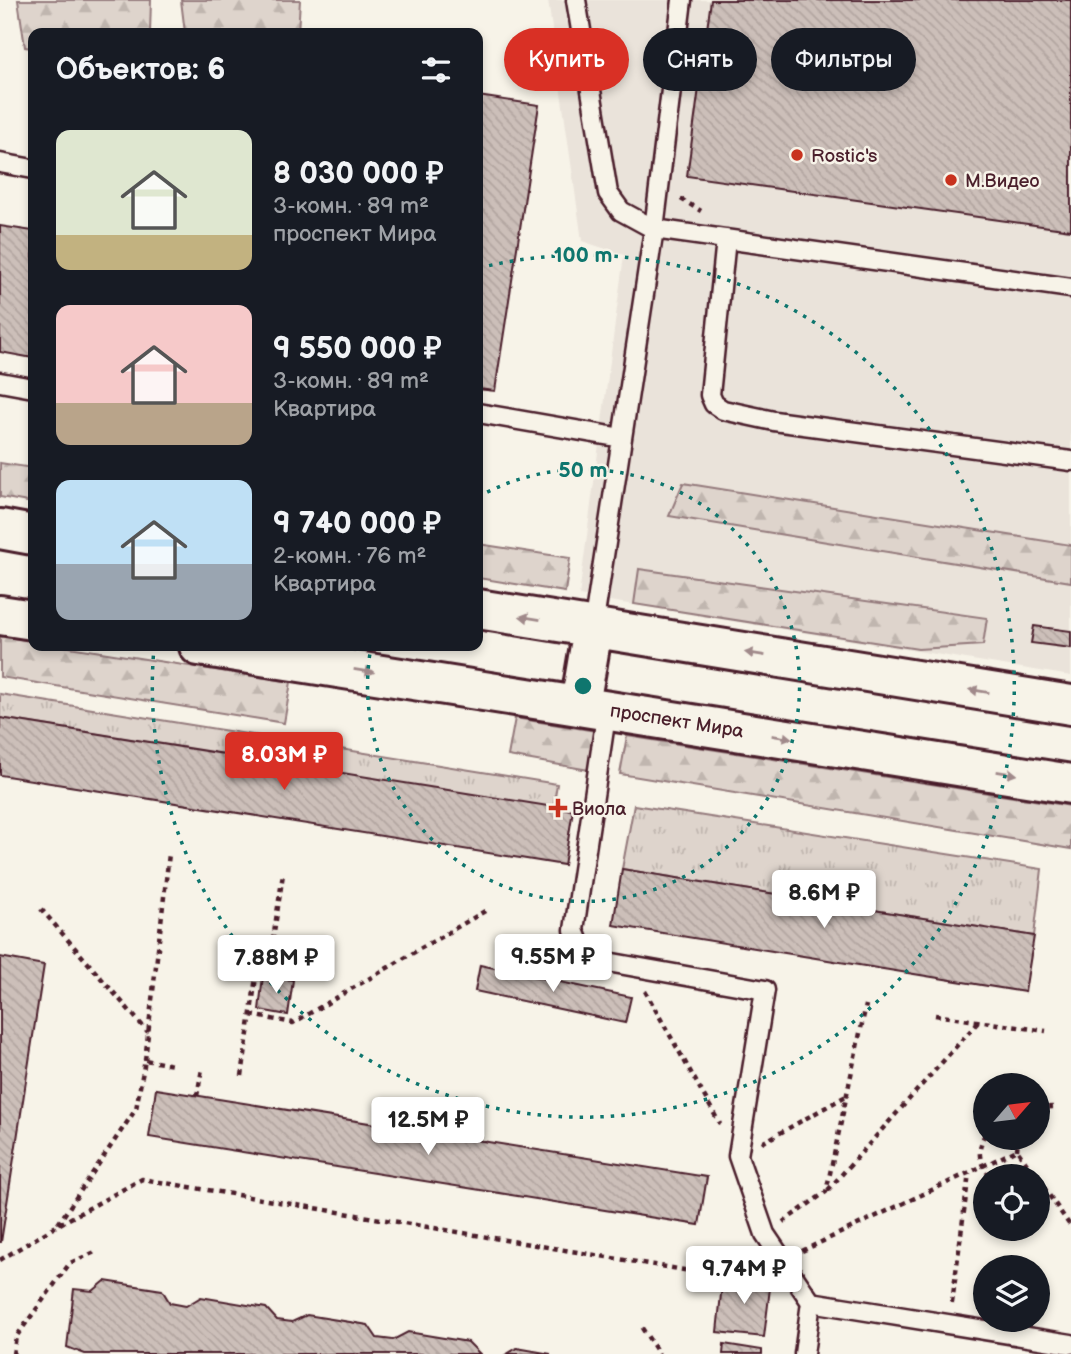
<!DOCTYPE html>
<html lang="ru">
<head>
<meta charset="utf-8">
<style>
  body { margin:0; font-family:"Balsamiq Sans",sans-serif; background:#20242c; color:#f1f3f6; height:100vh; display:flex; flex-direction:column; font-size:26px; white-space:nowrap }
  * { box-sizing:border-box; margin:0 }
  p { font-size:23px; color:#9ea1a6 }
  .icon { flex:none; width:38px; height:38px; fill:none; stroke:currentColor; stroke-width:2; stroke-linecap:round; stroke-linejoin:round }
  .map { position:relative; flex:1; overflow:hidden }
  .panel { position:absolute; left:28px; top:28px; width:455px; height:623px; display:flex; flex-direction:column; background:#171b24; border-radius:14px; box-shadow:0 4px 10px #0003 }
  .panel>* { flex:none }
  .banner { position:absolute; left:504px; top:28px; width:462px; height:63px; display:flex; gap:14px }
  .needle { width:46px; rotate:62deg }
  .fabs { position:absolute; left:973px; top:1073px; display:grid; gap:14px }
  .fabs a { display:grid; place-items:center; width:77px; height:77px; border-radius:50%; background:#171b24; box-shadow:0 4px 10px #0003; font-size:35px }
  .price { position:absolute; translate:-50% -60px; padding:0 16px; border-radius:7px; background:#fff; color:#222; font-size:23px; line-height:46px; filter:drop-shadow(0 2px 4px #0008) }
  .price::after { content:''; position:absolute; left:50%; top:42px; width:21px; height:16px; margin-left:-10px; background:inherit; clip-path:polygon(0 0,100% 0,50% 100%) }
  .price.active { background:#d93025; color:#fff }
  ul { padding:0; list-style:none }
  li { display:flex; align-items:center; gap:21px; height:175px; padding:0 28px }
  li span { display:grid; place-items:center; flex:none; width:196px; height:140px; border-radius:14px; color:#555 }
  li>.icon { margin-inline-start:auto }
  span .icon { width:84px; height:84px; fill:#fffc; stroke-width:1 }
  li b { font-size:30px }
  h2 { display:flex; justify-content:space-between; align-items:center; height:84px; padding:0 28px; font-size:30px }
  .pill { padding:0 24px; border-radius:32px; background:#171b24; box-shadow:0 4px 10px #0003; font-size:24px; line-height:63px }
  .pill.active { background:#d93025; color:#fff }
  .map>svg:first-child { display:block }
  .built { fill:#eae3da }
  .grass { fill:url(#grass-tufts); stroke:#947a7c; stroke-width:2 }
  .forest { fill:url(#forest-firs); stroke:#947a7c; stroke-width:2 }
  .building { fill:url(#building-back-hatch); stroke:#4a1f2b; stroke-width:2 }
  .lines { fill:none; stroke-linecap:round; stroke-linejoin:round }
  .service-casing { stroke:#4a1f2b; stroke-width:23 }
  .primary-casing { stroke:#4a1f2b; stroke-width:44 }
  .path { stroke:#4a1f2b; stroke-width:4.5; stroke-dasharray:5 5; stroke-linecap:butt }
  .service { stroke:#f7f3e8; stroke-width:18 }
  .primary { stroke:#f7f3e8; stroke-width:38 }
  .oneway { fill:#a0898a }
  .ring { fill:none; stroke:#0f766e; stroke-width:3.5; stroke-dasharray:3.5 7 }
  .poi-dot { fill:#c8321e; stroke:#f7f3e8; stroke-width:2.5 }
  .labels { text-anchor:middle; stroke-width:5; stroke-linejoin:round; paint-order:stroke }
  .poi-label { font-size:19px; fill:#4a1f2b; stroke:#f7f3e8; text-anchor:start }
  .street-label { font-size:19px; fill:#4a1f2b; stroke:#f7f3e8 }
  .centre { fill:#0f766e; stroke:#f7f3e8; stroke-width:3.5 }
  .ring-label { font-size:21px; text-anchor:middle; font-weight:bold; fill:#0f766e; stroke:#f7f3e8; stroke-width:5; stroke-linejoin:round; paint-order:stroke }
</style>
</head>
<body>
<div class="map">
<svg width="1071" height="1354" viewBox="0 0 1071 1354">
  <defs>
    <pattern id="grass-tufts" width="24" height="20" patternUnits="userSpaceOnUse" patternTransform="scale(1.75)"><rect width="24" height="20" fill="#ded4cc"/><path d="M3 7l-1-3M5 7V3M7 7l1-3M15 17l-1-3M17 17v-4M19 17l1-3" fill="none" stroke="#c0b6af"/></pattern>
    <pattern id="forest-firs" width="22" height="20" patternUnits="userSpaceOnUse" patternTransform="scale(1.75)"><rect width="22" height="20" fill="#ded4cc"/><path d="M5 1l3.5 6h-7zM16 11l3.5 6h-7z" fill="#c0b6af"/></pattern>
    <pattern id="building-back-hatch" width="6" height="6" patternUnits="userSpaceOnUse" patternTransform="scale(1.75)"><rect width="6" height="6" fill="#ccbfb9"/><path d="M-1 5l2 2M0 0l6 6M5-1l2 2" fill="none" stroke="#b1a49f"/></pattern>
  </defs>
  <rect width="100%" height="100%" fill="#f7f3e8"/>
  <filter id="ink" filterUnits="userSpaceOnUse"><feTurbulence type="fractalNoise" baseFrequency=".0143" numOctaves="2"/><feDisplacementMap in="SourceGraphic" scale="14" xChannelSelector="R" yChannelSelector="G"/><feConvolveMatrix kernelMatrix="1 2 1 2 8 2 1 2 1" color-interpolation-filters="sRGB"/></filter>
  <g filter="url(#ink)">
    <!-- built -->
    <path class="built" d="M548 0H1071V676L579 596 624 255 582 241Z"/>
    <!-- grass -->
    <path class="grass" d="M0 694 557 784 553 808 0 718Z
      M634 805 1042 869 1034 936 622 869Z"/>
    <!-- forest -->
    <path class="forest" d="M18 0H151L150 33H33V48L25 47Z
      M181 0H300L298 33H185Z
      M0 463 33 468V503L0 497Z
      M683 483 1071 545V582L669 516Z
      M478 544 570 558 565 592 478 578Z
      M639 569 987 618 983 645 918 649 634 604Z
      M0 636 33 641V646H63L291 682 284 723 0 677Z
      M515 718 596 731 589 770 508 756Z
      M627 736 1071 806V849L620 774Z"/>
    <!-- building -->
    <path class="building" d="M711 0H1071V230L687 176Z
      M478 96 539 105 495 391 478 389Z
      M0 226 33 231V358L0 352Z
      M1034 626 1071 631V648L1031 643Z
      M0 718 573 810 564 865 0 775Z
      M622 869 1034 936 1025 992 613 925Z
      M0 957 44 965 1 1242H0Z
      M480 965 631 997 625 1023 475 991Z
      M263 976 293 980 288 1015 259 1010Z
      M156 1089 707 1177 699 1225 149 1137Z
      M723 1275 771 1280 764 1337 717 1332Z
      M105 1281 162 1290 170 1303 186 1306 201 1297 266 1308 277 1320 292 1322 307 1315 368 1325 377 1338 393 1340 408 1332 468 1342 480 1354H85L67 1347 74 1289 93 1291Z
      M724 1344 762 1350V1354H723Z
      M517 1348 551 1354H507Z"/>
    <g class="lines">
      <defs>
        <path id="service" d="M576 0 608 193 621 211 654 229 593 628
          M682 0 654 229 1071 288
          M0 163 33 169
          M726 239 710 395 714 404 723 410 774 421 1071 461
          M0 382 33 388
          M478 413 622 438
          M607 709 574 930 585 958 765 990 738 1156 765 1234 811 1302 804 1354
          M811 1302 1071 1344"/>
        <path id="primary" d="M0 529 33 535
          M478 609 1071 705
          M0 615 33 620
          M199 646 1071 784
          M580 705 593 628"/>
      </defs>
      <!-- service casing -->
      <use href="#service" class="service-casing"/>
      <!-- primary casing -->
      <use href="#primary" class="primary-casing"/>
      <!-- path -->
      <path class="path" d="M681 199 701 211
        M41 909 148 1032
        M645 991 720 1124
        M251 1015 293 1023 485 911
        M935 1015 1046 1031
        M145 1060 169 854
        M242 1076 257 970 268 972 283 874
        M197 1096 202 1069
        M1038 1108 1053 1107
        M985 1134C977 1150 978 1162 990 1176
        M762 1143 846 1096
        M1017 1150 1018 1138
        M1038 1179 1071 1227
        M828 1190 979 1021
        M783 1222 826 1192 866 1005
        M58 1224 136 1109 145 1060 173 1065
        M802 1251 1017 1150 1035 1176
        M0 1260 58 1225 142 1179 702 1273
        M952 1303 969 1173
        M642 1328 659 1354
        M13 1354 16 1337 70 1263 95 1252"/>
      <!-- service -->
      <use href="#service" class="service"/>
      <!-- primary -->
      <use href="#primary" class="primary"/>
    </g>
    <!-- one-way arrows -->
    <defs><path id="oneway-solid" d="M-6-.8H1V-3.2L6.5 0L1 3.2V.8H-6Z" transform="scale(1.75)"/></defs>
    <g class="oneway">
      <use href="#oneway-solid" transform="translate(530 618) rotate(-171)"/>
      <use href="#oneway-solid" transform="translate(755 654) rotate(-171)"/>
      <use href="#oneway-solid" transform="translate(364 671) rotate(9)"/>
      <use href="#oneway-solid" transform="translate(979 691) rotate(-171)"/>
      <use href="#oneway-solid" transform="translate(782 737) rotate(9)"/>
      <use href="#oneway-solid" transform="translate(1007 773) rotate(9)"/>
    </g>
  </g>
  <!-- distance rings -->
  <g class="ring">
    <path d="M478 497A216 216 0 1 1 371 647"/>
    <path d="M479 268A431 431 0 1 1 154 648"/>
  </g>
  <!-- markers -->
  <g class="poi-dot">
    <circle cx="797" cy="155" r="7"/>
    <circle cx="951" cy="180" r="7"/>
    <path d="M554.5 797.5h7v7h7v7h-7v7h-7v-7h-7v-7h7z"/>
  </g>
  <g class="labels">
    <!-- poi labels -->
    <g class="poi-label">
      <text x="811" y="162">Rostic's</text>
      <text x="965" y="187">М.Видео</text>
      <text x="572" y="815">Виола</text>
    </g>
    <!-- street labels -->
    <g class="street-label">
      <text transform="translate(677 720) rotate(9)" y="7">проспект Мира</text>
    </g>
  </g>
  <circle cx="583" cy="686" r="10" class="centre"/>
  <g class="ring-label">
    <text x="583" y="262">100 m</text>
    <text x="583" y="477">50 m</text>
  </g>
</svg>
<div class="fabs">
<a><svg class="needle" viewBox="-14 -14 28 28"><path d="M0-13l5 13h-10z" fill="#e53935"/><path d="M0 13l5-13h-10z" fill="#9ea1a6"/></svg></a>
<a><svg class="icon" aria-label="locate" viewBox="0 0 24 24"><circle cx="12" cy="12" r="6"/><path d="M12 2v4M12 18v4M2 12h4M18 12h4"/></svg></a>
<a><svg class="icon" aria-label="layers" viewBox="0 0 24 24"><path d="M12 4l9 5-9 5-9-5zM3 14l9 5 9-5"/></svg></a>
</div>
<b class="price active" style="left:284px;top:792px">8.03M ₽</b>
<b class="price" style="left:824px;top:930px">8.6M ₽</b>
<b class="price" style="left:553px;top:994px">9.55M ₽</b>
<b class="price" style="left:276px;top:995px">7.88M ₽</b>
<b class="price" style="left:428px;top:1157px">12.5M ₽</b>
<b class="price" style="left:744px;top:1306px">9.74M ₽</b>
<div class="banner">
<a class="pill active">Купить</a>
<a class="pill">Снять</a>
<a class="pill">Фильтры</a>
</div>
<section class="panel">
<h2>Объектов: 6<svg class="icon" aria-label="filters" viewBox="0 0 24 24"><path d="M4 7h16M4 17h16"/><circle cx="9" cy="7" r="2"/><circle cx="15" cy="17" r="2"/></svg></h2>
<ul>
<li><span style="background:linear-gradient(#dfe7d0 75%,#c2b280 0)"><svg class="icon" aria-label="home" viewBox="0 0 24 24"><path d="M3 11l9-7 9 7M6 9v11h12V9"/></svg></span><div><b>8 030 000 ₽</b><p>3-комн. · 89 m²</p><p>проспект Мира</p></div></li>
<li><span style="background:linear-gradient(#f6c9c9 70%,#b9a48a 0)"><svg class="icon" aria-label="home" viewBox="0 0 24 24"><path d="M3 11l9-7 9 7M6 9v11h12V9"/></svg></span><div><b>9 550 000 ₽</b><p>3-комн. · 89 m²</p><p>Квартира</p></div></li>
<li><span style="background:linear-gradient(#bfe0f5 60%,#9aa5b1 0)"><svg class="icon" aria-label="home" viewBox="0 0 24 24"><path d="M3 11l9-7 9 7M6 9v11h12V9"/></svg></span><div><b>9 740 000 ₽</b><p>2-комн. · 76 m²</p><p>Квартира</p></div></li>
</ul>
</section>
</div>
</body>
</html>
